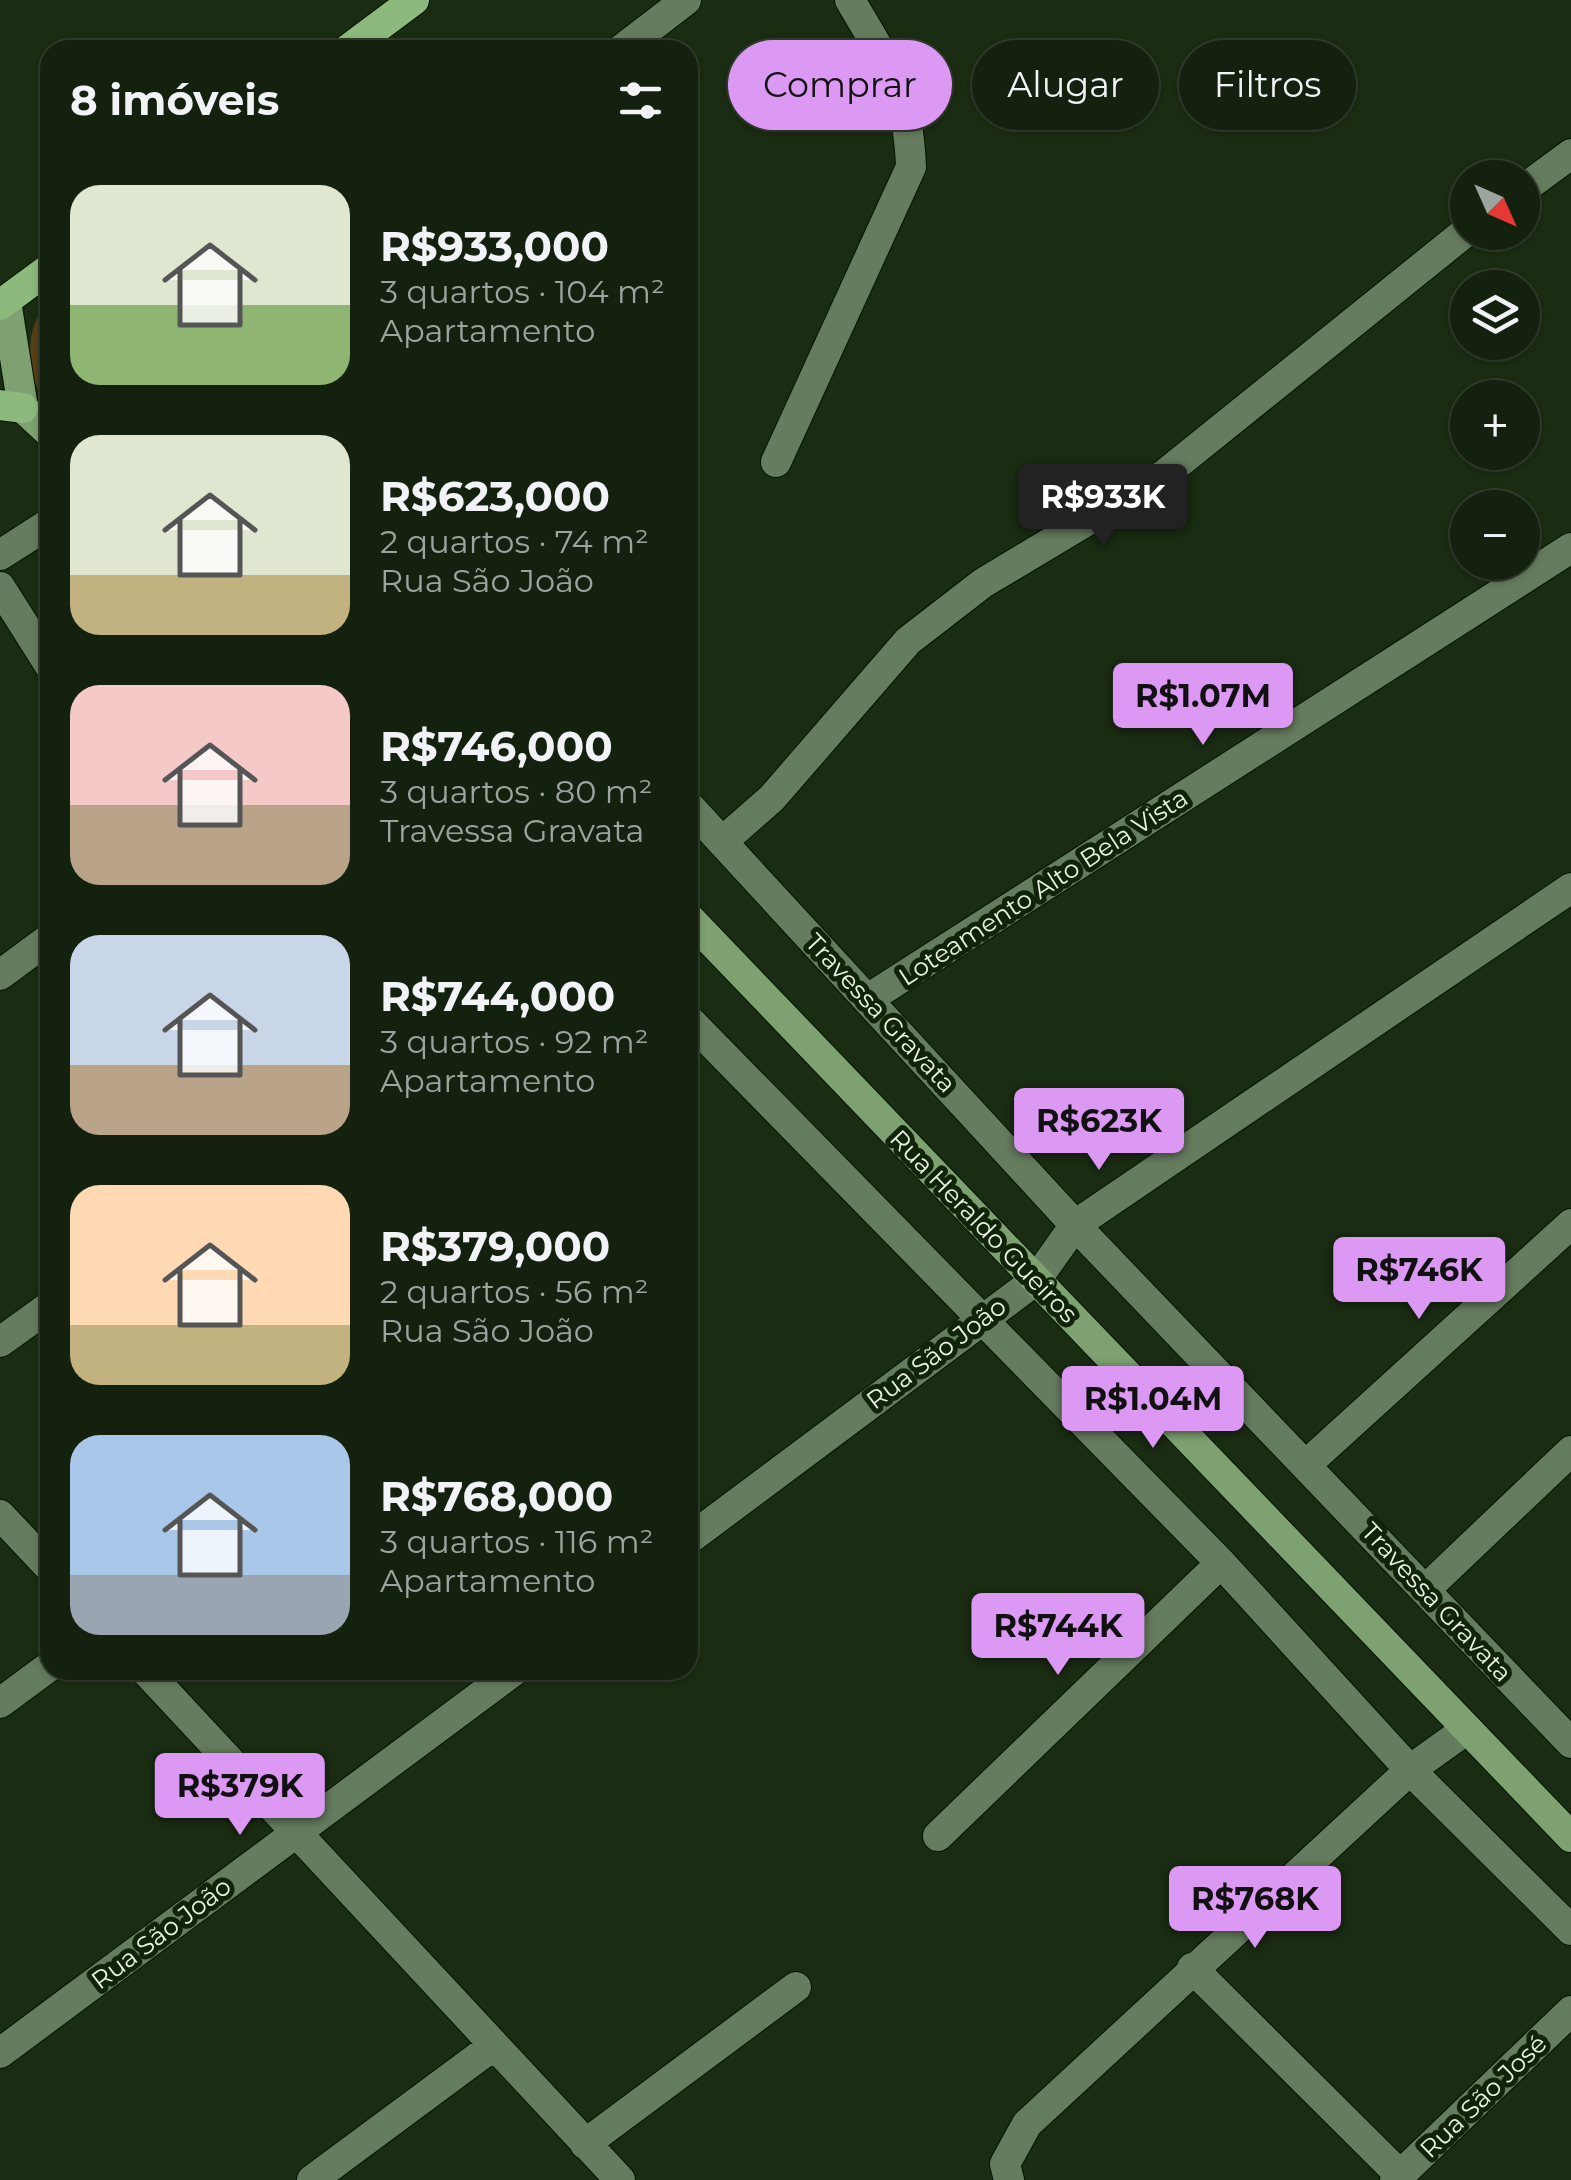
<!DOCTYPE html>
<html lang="pt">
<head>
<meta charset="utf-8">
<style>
  body { margin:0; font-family:Montserrat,sans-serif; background:#1d2917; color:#f1f3f6; height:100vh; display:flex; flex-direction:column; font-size:38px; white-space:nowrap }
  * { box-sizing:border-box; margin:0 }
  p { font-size:32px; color:#9da39e }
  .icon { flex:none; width:55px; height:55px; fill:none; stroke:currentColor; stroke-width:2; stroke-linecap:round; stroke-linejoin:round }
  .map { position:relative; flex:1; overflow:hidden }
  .panel { position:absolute; left:40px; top:40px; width:658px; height:1640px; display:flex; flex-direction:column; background:#14210e; border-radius:30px; box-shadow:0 2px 8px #0004,0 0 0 2px #333e2e }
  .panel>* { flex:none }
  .banner { position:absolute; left:728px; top:40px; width:692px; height:90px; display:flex; gap:20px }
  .needle { width:65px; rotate:135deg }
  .tools { position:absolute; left:1450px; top:160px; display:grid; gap:20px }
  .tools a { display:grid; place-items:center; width:90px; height:90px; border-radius:50%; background:#14210e; box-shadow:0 2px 8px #0004,0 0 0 2px #333e2e; font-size:50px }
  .price { position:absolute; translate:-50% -85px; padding:0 22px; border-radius:10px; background:#dc99f4; color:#111; font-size:32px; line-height:65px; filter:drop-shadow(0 2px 5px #0008) }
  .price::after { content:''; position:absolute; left:50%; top:60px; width:30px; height:22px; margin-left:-15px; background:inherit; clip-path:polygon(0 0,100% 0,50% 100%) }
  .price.on { background:#222; color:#fff }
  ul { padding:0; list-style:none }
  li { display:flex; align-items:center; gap:30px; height:250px; padding:0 30px }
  li span { display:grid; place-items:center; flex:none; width:280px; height:200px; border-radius:30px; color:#555 }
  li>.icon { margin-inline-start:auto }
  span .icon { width:120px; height:120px; fill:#fffc; stroke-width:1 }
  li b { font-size:42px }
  h2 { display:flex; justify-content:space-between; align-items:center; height:120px; padding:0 30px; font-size:42px }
  .tag { padding:0 35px; border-radius:45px; background:#14210e; box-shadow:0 2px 8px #0004,0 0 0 2px #333e2e; font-size:35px; line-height:90px }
  .tag.on { background:#dc99f4; color:#111 }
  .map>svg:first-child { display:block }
  .green { fill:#583f15 }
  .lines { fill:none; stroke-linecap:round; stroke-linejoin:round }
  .minor-casing { stroke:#041400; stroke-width:32 }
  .major-casing { stroke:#041400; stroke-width:32 }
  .highway-casing { stroke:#041400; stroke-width:32 }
  .minor { stroke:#667c5e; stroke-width:30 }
  .major { stroke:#7da170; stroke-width:30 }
  .highway { stroke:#8db97c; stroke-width:30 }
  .labels { text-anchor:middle; stroke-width:10; stroke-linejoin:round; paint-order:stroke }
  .street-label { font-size:25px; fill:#e7f3e3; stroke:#112309 }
</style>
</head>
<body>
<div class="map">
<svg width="1571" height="2180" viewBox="0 0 1571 2180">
  <rect width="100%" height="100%" fill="#1a2c12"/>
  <!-- green -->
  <path class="green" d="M50 301V408C26 384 21 325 50 301Z"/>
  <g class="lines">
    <defs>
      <path id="minor" d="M621 50 686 0
        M1522 190 1571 154
        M776 462 911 167C908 90 888 65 850 0
        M0 555 50 523
        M0 587 50 666
        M688 805 1075 1225 1571 1743
        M723 841 772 798 908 641 983 583 1165 474 1468 230
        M0 975 50 938
        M868 999 1571 548
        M688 1019 1221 1563 1410 1770 1571 1930
        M0 1342 50 1306
        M1308 1463 1571 1224
        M0 1515 50 1568
        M688 1540 1036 1280 1075 1225 1571 888
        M1425 1590 1571 1451
        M145 1670 620 2180
        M0 1703 50 1666
        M938 1836 1221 1563
        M1192 1968 1400 2175
        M0 2053 515 1670
        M585 2144 796 1987
        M312 2180 493 2046
        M1009 2180 1005 2164 1027 2124 1410 1770 1467 1729
        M1395 2180 1571 2011"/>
      <path id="major" d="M6 301 23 408 50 433
        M688 917 1571 1837"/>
      <path id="highway" d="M347 50 414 0
        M0 305 50 268
        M0 405 23 408"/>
    </defs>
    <!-- minor casing -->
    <use href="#minor" class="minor-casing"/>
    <!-- major casing -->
    <use href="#major" class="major-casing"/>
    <!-- highway casing -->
    <use href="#highway" class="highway-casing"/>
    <!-- minor -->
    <use href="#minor" class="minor"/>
    <!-- major -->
    <use href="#major" class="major"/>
    <!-- highway -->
    <use href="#highway" class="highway"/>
  </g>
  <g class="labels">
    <!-- street labels -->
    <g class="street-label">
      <text transform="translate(1043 887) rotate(-33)" y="9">Loteamento Alto Bela Vista</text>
      <text transform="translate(881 1013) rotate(47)" y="9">Travessa Gravata</text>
      <text transform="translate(984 1226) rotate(46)" y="9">Rua Heraldo Gueiros</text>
      <text transform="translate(936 1353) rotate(-37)" y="9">Rua São João</text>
      <text transform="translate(1437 1602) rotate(47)" y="9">Travessa Gravata</text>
      <text transform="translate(161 1933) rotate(-37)" y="9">Rua São João</text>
      <text transform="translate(1483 2096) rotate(-44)" y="9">Rua São José</text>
    </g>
  </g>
</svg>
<div class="tools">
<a><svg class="needle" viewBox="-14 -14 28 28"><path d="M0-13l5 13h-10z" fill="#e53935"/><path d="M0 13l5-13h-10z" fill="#9da39e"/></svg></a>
<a><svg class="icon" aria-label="layers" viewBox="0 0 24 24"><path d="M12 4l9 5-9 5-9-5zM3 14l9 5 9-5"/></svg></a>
<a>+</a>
<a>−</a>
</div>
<b class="price on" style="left:1103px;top:549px">R$933K</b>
<b class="price" style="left:1203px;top:748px">R$1.07M</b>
<b class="price" style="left:1099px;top:1173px">R$623K</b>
<b class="price" style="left:1419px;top:1322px">R$746K</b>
<b class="price" style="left:1153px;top:1451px">R$1.04M</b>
<b class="price" style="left:1058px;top:1678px">R$744K</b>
<b class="price" style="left:240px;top:1838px">R$379K</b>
<b class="price" style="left:1255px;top:1951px">R$768K</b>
<div class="banner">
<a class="tag on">Comprar</a>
<a class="tag">Alugar</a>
<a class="tag">Filtros</a>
</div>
<section class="panel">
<h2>8 imóveis<svg class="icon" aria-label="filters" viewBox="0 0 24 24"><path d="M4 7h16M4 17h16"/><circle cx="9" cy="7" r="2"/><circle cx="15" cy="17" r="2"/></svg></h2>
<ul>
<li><span style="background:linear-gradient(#dfe7d0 60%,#8fb573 0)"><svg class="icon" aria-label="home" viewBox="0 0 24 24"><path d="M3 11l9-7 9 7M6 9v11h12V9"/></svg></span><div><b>R$933,000</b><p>3 quartos · 104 m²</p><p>Apartamento</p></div></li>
<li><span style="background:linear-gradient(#dfe7d0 70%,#c2b280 0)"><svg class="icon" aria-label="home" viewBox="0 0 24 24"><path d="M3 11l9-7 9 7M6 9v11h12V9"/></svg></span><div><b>R$623,000</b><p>2 quartos · 74 m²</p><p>Rua São João</p></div></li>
<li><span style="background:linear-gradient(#f6c9c9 60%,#b9a48a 0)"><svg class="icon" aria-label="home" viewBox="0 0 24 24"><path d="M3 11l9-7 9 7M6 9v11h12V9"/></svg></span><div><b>R$746,000</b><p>3 quartos · 80 m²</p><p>Travessa Gravata</p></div></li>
<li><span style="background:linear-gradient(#c9d6e8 65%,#b9a48a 0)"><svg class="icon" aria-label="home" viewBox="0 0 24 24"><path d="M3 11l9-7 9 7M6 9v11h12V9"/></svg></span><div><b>R$744,000</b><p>3 quartos · 92 m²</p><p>Apartamento</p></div></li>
<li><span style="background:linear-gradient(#ffd9b3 70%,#c2b280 0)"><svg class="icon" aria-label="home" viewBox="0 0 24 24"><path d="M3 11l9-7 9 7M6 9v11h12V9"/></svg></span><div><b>R$379,000</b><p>2 quartos · 56 m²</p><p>Rua São João</p></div></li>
<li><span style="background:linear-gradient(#a9c7e8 70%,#9aa5b1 0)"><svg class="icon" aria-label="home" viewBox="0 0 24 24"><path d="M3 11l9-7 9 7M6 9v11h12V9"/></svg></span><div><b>R$768,000</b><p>3 quartos · 116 m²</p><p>Apartamento</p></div></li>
</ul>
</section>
</div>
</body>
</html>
